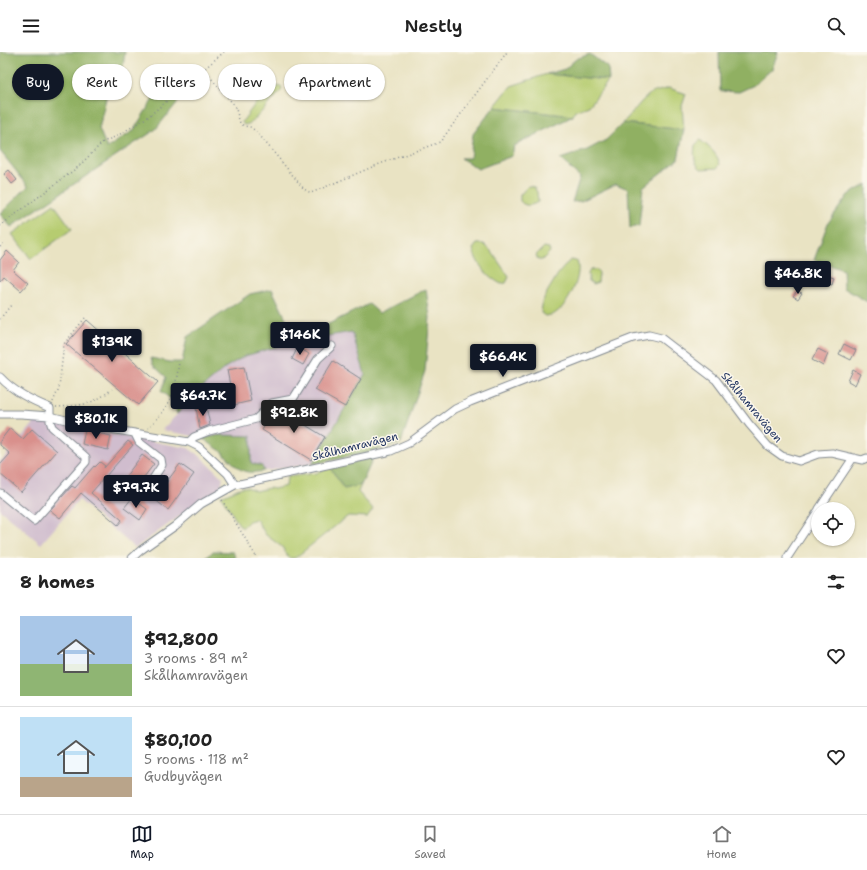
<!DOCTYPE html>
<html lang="en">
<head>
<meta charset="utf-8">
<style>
  body { margin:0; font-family:"Shantell Sans",sans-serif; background:#f2f2f2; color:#222; height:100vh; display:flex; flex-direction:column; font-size:15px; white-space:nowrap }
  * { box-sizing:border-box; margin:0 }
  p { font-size:13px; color:#767676 }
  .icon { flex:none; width:22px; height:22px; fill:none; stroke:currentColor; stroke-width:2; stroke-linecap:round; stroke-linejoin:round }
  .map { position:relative; height:506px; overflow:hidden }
  .sheet { display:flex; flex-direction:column; background:#fff; flex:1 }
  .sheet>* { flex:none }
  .banner { position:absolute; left:12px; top:12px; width:400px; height:36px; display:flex; gap:8px }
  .tools { position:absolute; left:811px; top:450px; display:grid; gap:8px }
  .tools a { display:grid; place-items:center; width:44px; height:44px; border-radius:50%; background:#fff; box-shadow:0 1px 3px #0004; font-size:20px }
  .price { position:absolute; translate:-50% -34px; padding:0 9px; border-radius:4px; background:#111827; color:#fff; font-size:13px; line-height:26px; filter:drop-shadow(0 1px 2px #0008) }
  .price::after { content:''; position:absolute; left:50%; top:24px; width:12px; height:9px; margin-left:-6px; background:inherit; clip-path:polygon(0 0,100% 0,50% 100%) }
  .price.on { background:#222; color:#fff }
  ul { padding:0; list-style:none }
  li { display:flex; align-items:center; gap:12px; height:100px; padding:0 20px }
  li+li { border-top:1px solid #e0e0e0 }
  li span { display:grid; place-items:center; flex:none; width:112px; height:80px; border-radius:0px; color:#555 }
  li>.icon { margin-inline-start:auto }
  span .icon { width:48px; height:48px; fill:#fffc; stroke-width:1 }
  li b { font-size:17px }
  h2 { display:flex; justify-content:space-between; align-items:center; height:48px; padding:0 20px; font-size:17px }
  .tag { padding:0 14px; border-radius:18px; background:#fff; box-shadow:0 1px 3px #0004; font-size:14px; line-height:36px }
  .tag.on { background:#111827; color:#fff }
  header { display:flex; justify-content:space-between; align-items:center; height:52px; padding:0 20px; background:#fff; font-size:18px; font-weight:600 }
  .dock { display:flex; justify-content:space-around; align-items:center; height:56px; border-top:1px solid #e0e0e0; background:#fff; font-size:11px; color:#767676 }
  .dock a { display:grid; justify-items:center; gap:2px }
  .dock .on { color:#111827 }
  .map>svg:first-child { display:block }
  .industrial { fill:#d0bdce }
  .green { fill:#b6cc70; stroke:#687e67 }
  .forest { fill:#90b062; stroke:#567060 }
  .building { fill:#d9908c }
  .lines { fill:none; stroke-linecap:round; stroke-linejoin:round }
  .minor-casing { stroke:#828990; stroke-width:9 }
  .path { stroke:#828990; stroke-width:1.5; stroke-dasharray:1 3; stroke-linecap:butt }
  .minor { stroke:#fff; stroke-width:7 }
  .labels { text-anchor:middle; stroke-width:3; stroke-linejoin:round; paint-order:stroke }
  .street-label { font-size:11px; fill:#1b2f5e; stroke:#fbf7ec }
</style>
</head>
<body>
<header><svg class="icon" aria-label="menu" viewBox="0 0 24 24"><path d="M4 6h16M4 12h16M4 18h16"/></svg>Nestly<svg class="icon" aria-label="search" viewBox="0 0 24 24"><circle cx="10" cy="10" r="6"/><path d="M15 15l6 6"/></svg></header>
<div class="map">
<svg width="867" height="506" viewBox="0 0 867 506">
  <rect width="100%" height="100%" fill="#fbf7ec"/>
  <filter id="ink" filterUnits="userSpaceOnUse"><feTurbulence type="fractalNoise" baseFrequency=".025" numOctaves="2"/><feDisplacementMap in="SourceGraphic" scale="8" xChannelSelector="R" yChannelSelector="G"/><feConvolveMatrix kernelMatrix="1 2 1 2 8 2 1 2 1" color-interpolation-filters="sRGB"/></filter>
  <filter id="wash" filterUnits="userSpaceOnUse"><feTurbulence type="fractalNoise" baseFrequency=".012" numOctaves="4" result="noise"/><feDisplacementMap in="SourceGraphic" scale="16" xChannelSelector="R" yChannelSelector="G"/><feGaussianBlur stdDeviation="0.9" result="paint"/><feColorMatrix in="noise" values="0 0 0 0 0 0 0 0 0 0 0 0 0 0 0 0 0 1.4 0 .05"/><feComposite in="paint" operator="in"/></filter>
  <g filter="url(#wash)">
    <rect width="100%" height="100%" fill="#e9e3c3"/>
    <!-- industrial -->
    <path class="industrial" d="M352 280 365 322 312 412 264 419 262 414 251 411 220 383 203 386 162 378 203 335 226 315 245 304 296 289Z
      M37 368 188 396 200 404 223 426 221 435 135 496 79 448 41 492 0 458V410Z"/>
    <!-- green -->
    <path class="green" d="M547 22 609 28 589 54 575 59 573 64 494 55 511 34Z
      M281 34 282 38 251 71 244 73 242 70 266 37Z
      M669 36 686 42 682 54 684 78 623 71 642 49 651 41Z
      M700 88C708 94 719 103 720 113L717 116 701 117C693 111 694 102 695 93Z
      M528 134 534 135 537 140 538 150C531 154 525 155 520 149V143Z
      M54 152 72 177 31 207 12 182Z
      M477 192H484L492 200 509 225 506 231 501 232C488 225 476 212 473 197Z
      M544 195 549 196 550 200 542 208H538L536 203Z
      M570 208 577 209C582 224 570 250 557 260 554 263 549 263 545 264L541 261 543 247 558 222Z
      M590 217 597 218 599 221 598 230 594 232 589 229 588 222Z
      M330 415 344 437 361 433 358 440 373 457 367 465 348 464 295 506H289L282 495 266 483 256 467 249 469 242 476 238 471 221 444 242 435H247L256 439 269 436 274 437 286 434 287 425 316 421Z"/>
    <!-- forest -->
    <path class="forest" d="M0 0H125L121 29 108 37 99 77 107 96 133 79 167 25 179 14 201 16 191 25V34L155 78 114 105 11 175 0 162 28 134 0 99Z
      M719 0H778L772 17 754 33 739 40 720 39Z
      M590 2 608 16 609 28 547 22 565 17 576 7Z
      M494 55 573 64 514 94 512 104 478 117 461 106H470L473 82Z
      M623 71 684 78 678 107 643 135 639 174 630 176 628 137 616 132 581 149 572 150 580 125 560 107 587 98 606 88Z
      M867 132V250L844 236 843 218 814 208 828 171 848 143Z
      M272 237 296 288 369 252 379 261 426 237 430 265 425 319 401 391 368 401 312 412 365 322 352 280 296 289 245 304 226 315 203 335 177 362 174 350 161 339 166 325 153 313 151 306 170 310H182L187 285 250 242Z
      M220 383 251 384V411L262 414 264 419C238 424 238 414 221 399 215 395 209 391 203 386Z
      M371 406 372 409 361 433 344 437 330 415Z
      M213 499 233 500 236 506H206Z"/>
    <g id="blocks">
      <!-- building -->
      <path class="building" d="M9 118 17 128 12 132 4 122Z
        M7 199 19 210 13 218 28 231 21 239 4 224 0 229V208Z
        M825 222 834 225 832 232 823 229Z
        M797 239 802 241 798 247 793 244Z
        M87 268 158 330 138 353 66 292Z
        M844 292 856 298 851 308 839 302Z
        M298 295 309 302 303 313 292 307Z
        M818 297 828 302 823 314 812 308Z
        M333 309 361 327 345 355 315 338Z
        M244 315 251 349 234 353H221V345L232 344 227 318Z
        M853 318 860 322 855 333 848 329Z
        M206 354 210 373 200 377 196 356Z
        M276 355 325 385 311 408 262 378Z
        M10 376 23 387 32 377 57 399 21 440 0 422V413L10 402 0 393V389Z
        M85 378 111 384 108 398 82 392Z
        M128 389 133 393 91 441 122 468 118 473 81 441 60 466 50 458 72 434 75 436 94 414 95 415 100 410 105 414 104 416Z
        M142 403 154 412 134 438 122 429Z
        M180 412 194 422 168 458 154 447Z
        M132 446 147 457 140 468 124 456Z"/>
    </g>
  </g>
  <g filter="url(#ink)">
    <use href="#blocks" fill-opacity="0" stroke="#828990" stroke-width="1"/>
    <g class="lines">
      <defs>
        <path id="minor" d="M0 325C14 340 31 348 50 356V369L52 375 86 405V410L34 469 0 441
          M0 362H21L50 364 86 373 189 390 199 395 228 422 235 433
          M135 382 139 390 161 407 162 413 143 442
          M189 390 194 385 209 379 256 367 272 351 293 347 318 307 332 294
          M819 457 853 406
          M132 506 141 498 175 474 201 452 235 433 391 399 409 391 455 357 470 350 633 286 649 283 661 286 716 328 749 372 768 394 782 404 799 409 818 402 832 401 862 408 867 406
          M787 506 818 459"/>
      </defs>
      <!-- minor casing -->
      <use href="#minor" class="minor-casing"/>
      <!-- path -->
      <path class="path" d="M204 18 235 54 240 71 244 74 250 75 256 79 304 137 311 141 377 113 440 90 507 0
        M0 174 78 115 103 90 117 84 148 65 224 0
        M0 195 5 190
        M0 267 11 253
        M53 350 59 336 64 292 85 266
        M56 355C80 354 93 353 112 337
        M148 376C171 354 175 341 179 310
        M222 448 257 506"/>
      <!-- minor -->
      <use href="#minor" class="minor"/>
    </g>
  </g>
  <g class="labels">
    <!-- street labels -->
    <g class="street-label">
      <text transform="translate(752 355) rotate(50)" y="4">Skålhamravägen</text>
      <text transform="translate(355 394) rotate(-14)" y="4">Skålhamravägen</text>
    </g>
  </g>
</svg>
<div class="tools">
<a><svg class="icon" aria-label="locate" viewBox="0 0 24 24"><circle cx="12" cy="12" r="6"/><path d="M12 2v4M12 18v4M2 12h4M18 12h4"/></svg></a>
</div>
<b class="price" style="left:798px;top:243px">$46.8K</b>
<b class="price" style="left:300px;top:304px">$146K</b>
<b class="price" style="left:112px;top:311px">$139K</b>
<b class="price" style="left:503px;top:326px">$66.4K</b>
<b class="price" style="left:203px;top:365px">$64.7K</b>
<b class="price on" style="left:294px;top:382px">$92.8K</b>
<b class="price" style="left:96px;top:388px">$80.1K</b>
<b class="price" style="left:136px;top:457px">$79.7K</b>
<div class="banner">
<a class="tag on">Buy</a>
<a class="tag">Rent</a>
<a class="tag">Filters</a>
<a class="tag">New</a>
<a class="tag">Apartment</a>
</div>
</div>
<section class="sheet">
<h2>8 homes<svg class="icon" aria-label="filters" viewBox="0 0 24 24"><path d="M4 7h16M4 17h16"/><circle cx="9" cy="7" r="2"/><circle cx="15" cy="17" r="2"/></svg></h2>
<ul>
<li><span style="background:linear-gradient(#a9c7e8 60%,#8fb573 0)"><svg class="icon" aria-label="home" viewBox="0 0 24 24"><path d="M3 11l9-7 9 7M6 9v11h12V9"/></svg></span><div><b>$92,800</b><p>3 rooms · 89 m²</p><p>Skålhamravägen</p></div><svg class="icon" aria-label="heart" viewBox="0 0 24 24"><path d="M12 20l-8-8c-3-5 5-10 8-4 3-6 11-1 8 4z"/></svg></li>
<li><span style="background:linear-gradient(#bfe0f5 75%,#b9a48a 0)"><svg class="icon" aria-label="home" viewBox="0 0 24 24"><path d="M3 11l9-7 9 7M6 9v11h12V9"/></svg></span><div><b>$80,100</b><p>5 rooms · 118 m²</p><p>Gudbyvägen</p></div><svg class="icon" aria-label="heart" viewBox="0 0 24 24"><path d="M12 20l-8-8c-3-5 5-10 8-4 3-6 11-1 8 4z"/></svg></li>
</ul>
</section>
<nav class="dock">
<a class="on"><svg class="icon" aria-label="map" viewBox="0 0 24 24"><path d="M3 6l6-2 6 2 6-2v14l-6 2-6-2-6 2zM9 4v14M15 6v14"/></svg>Map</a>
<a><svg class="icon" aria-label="saved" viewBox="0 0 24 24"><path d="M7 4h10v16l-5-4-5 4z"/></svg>Saved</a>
<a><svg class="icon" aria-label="home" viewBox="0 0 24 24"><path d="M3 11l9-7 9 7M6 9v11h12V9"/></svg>Home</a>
</nav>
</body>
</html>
